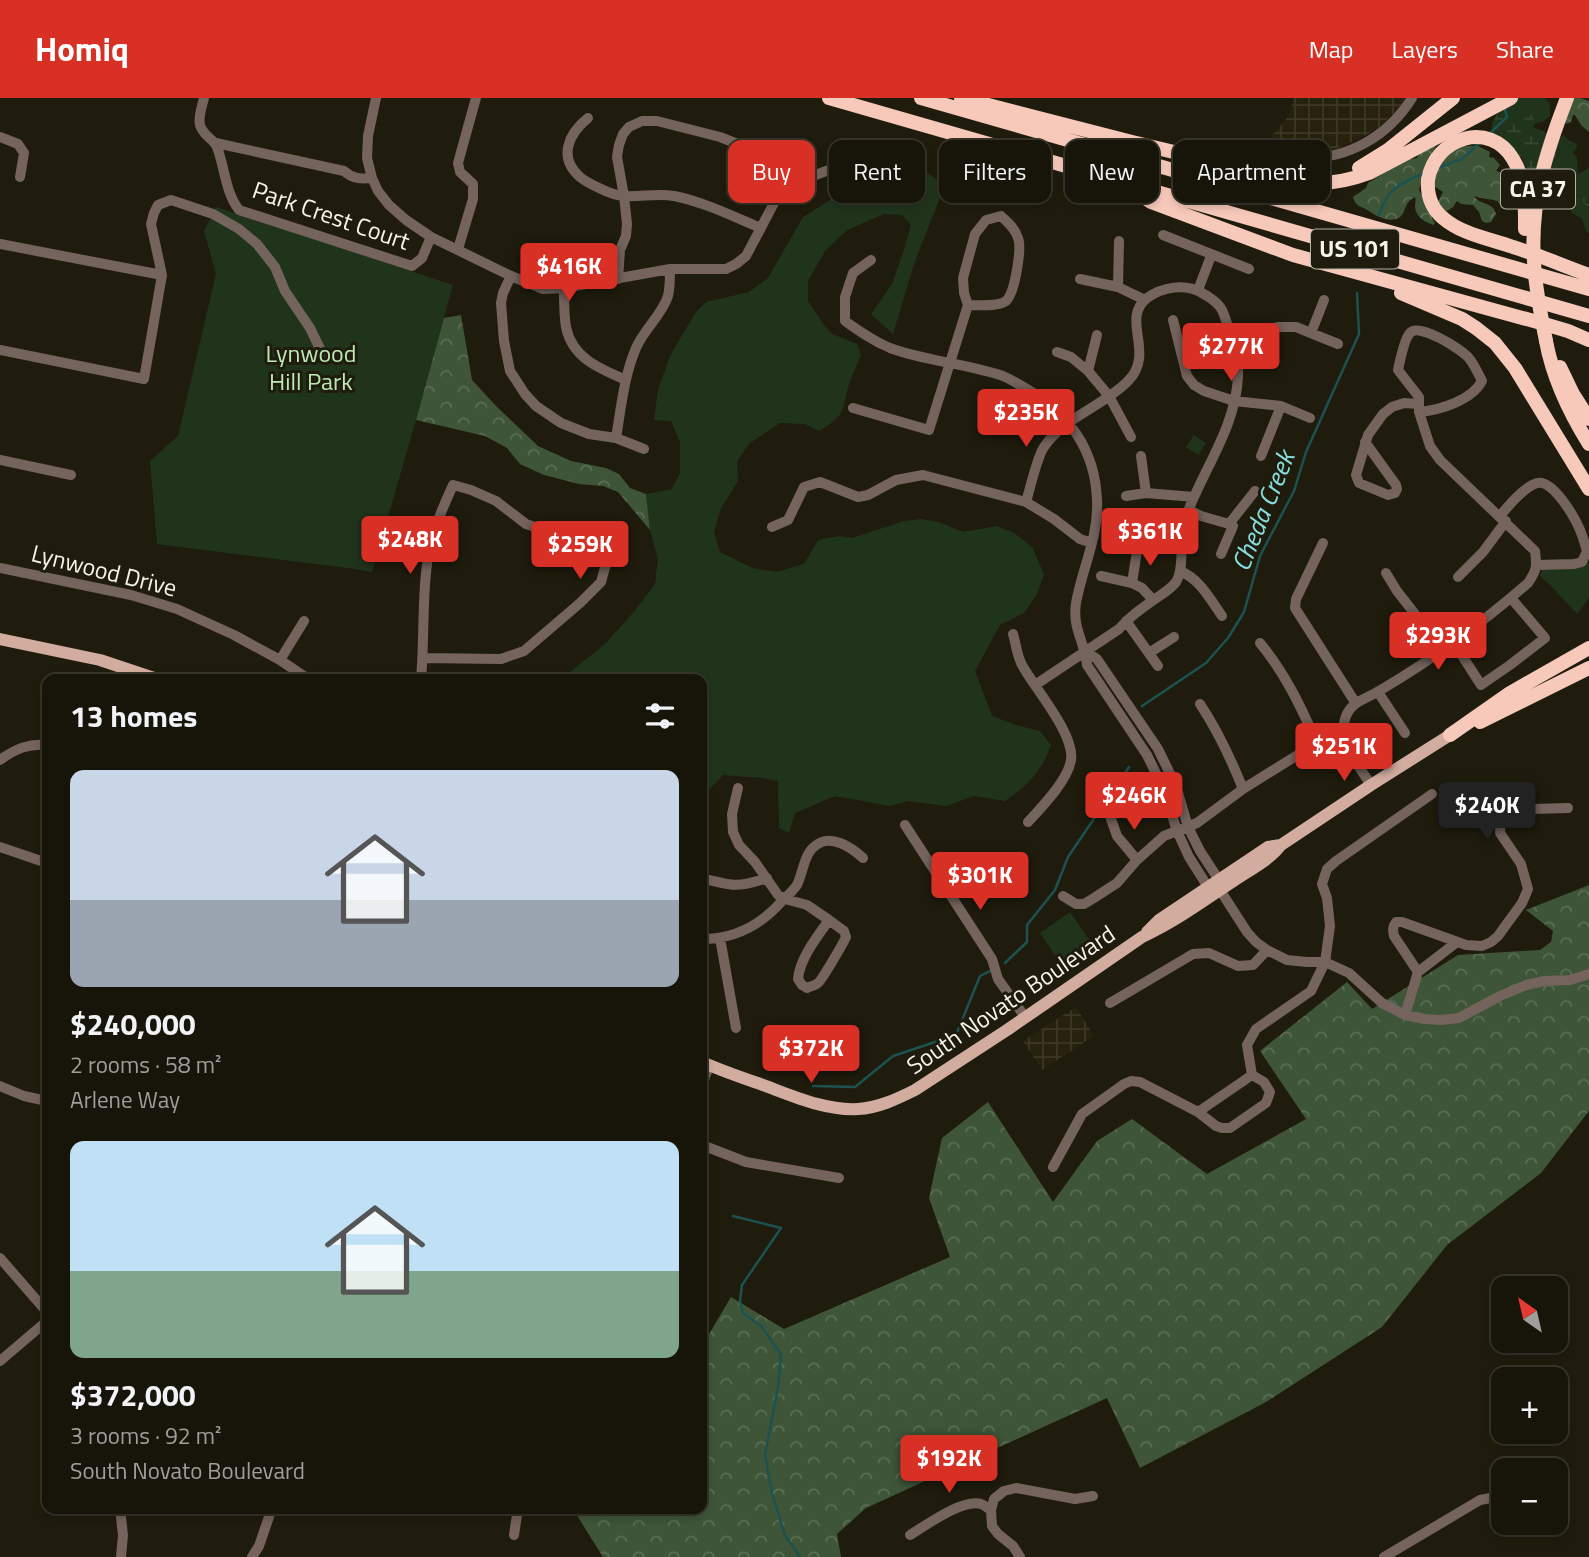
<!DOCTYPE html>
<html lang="en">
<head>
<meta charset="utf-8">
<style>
  body { margin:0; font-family:"Titillium Web",sans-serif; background:#201e13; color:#f1f3f6; height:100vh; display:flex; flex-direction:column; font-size:26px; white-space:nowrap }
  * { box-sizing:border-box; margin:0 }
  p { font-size:23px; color:#9e9f9c }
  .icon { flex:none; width:38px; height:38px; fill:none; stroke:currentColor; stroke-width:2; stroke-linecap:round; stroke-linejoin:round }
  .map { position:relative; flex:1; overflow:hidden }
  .drawer { position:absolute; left:42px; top:576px; width:665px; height:840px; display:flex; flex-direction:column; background:#17150a; border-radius:14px; box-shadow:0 4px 10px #0003,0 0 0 2px #36342b }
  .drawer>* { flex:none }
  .banner { position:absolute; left:728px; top:42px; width:665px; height:63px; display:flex; gap:14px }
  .needle { width:46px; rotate:326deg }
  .controls { position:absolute; left:1491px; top:1178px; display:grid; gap:14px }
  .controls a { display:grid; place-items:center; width:77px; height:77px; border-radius:14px; background:#17150a; box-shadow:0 4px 10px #0003,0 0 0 2px #36342b; font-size:35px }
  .price { position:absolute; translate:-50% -60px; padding:0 16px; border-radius:7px; background:#d93025; color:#fff; font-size:23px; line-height:46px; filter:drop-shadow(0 2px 4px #0008) }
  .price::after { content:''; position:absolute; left:50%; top:42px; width:21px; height:16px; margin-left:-10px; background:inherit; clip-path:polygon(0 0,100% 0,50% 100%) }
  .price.active { background:#222; color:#fff }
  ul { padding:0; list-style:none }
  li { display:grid; align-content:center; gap:14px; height:371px; padding:0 28px }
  li span { display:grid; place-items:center; height:217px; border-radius:14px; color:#555 }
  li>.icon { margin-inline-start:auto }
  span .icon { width:126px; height:126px; fill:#fffc; stroke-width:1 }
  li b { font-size:30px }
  h2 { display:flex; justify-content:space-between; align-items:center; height:84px; padding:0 28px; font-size:30px }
  .tag { padding:0 24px; border-radius:14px; background:#17150a; box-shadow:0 4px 10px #0003,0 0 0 2px #36342b; font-size:24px; line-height:63px }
  .tag.active { background:#d93025; color:#fff }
  header { display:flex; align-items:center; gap:42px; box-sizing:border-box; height:98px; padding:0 35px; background:#d93025; color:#fff }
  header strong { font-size:33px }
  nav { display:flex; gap:38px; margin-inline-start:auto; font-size:24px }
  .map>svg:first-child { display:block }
  .industrial { fill:url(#industrial-grid) }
  .green { fill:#20341c }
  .forest { fill:url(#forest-crowns) }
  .wetland { fill:url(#wetland-marsh) }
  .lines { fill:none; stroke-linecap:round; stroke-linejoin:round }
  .stream { stroke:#1c5252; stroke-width:2.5 }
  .minor { stroke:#75635d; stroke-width:10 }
  .major { stroke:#d2ac9f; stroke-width:12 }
  .highway { stroke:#f7c9ba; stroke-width:14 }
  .highway-bridge { stroke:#f7c9ba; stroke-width:14 }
  .labels { text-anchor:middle; stroke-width:6; stroke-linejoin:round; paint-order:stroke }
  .shield { fill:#1f1c0d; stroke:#b6b3a8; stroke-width:2 }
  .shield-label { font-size:23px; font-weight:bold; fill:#f6f4eb }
  .street-label { font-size:24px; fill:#f6f4eb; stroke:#1f1c0d }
  .park-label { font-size:24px; fill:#bce8b2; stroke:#1f1c0d }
  .water-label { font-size:26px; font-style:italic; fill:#87e0e0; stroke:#1f1c0d }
</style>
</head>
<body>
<header>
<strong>Homiq</strong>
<nav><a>Map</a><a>Layers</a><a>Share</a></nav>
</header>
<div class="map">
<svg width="1589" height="1459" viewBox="0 0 1589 1459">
  <defs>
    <pattern id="industrial-grid" width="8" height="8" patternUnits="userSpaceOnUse" patternTransform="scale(1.75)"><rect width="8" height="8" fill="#27220d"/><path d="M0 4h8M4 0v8" fill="none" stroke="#3c3825"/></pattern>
    <pattern id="forest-crowns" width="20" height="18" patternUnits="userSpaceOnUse" patternTransform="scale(1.75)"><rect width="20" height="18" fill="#3e5538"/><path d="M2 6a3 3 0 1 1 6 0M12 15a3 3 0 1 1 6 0" fill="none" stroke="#5a6e55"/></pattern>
    <pattern id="wetland-marsh" width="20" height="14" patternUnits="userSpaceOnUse" patternTransform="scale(1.75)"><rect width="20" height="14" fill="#20341c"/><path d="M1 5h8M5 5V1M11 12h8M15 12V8" fill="none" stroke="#364832"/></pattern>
  </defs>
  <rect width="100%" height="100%" fill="#1f1c0d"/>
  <!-- industrial -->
  <path class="industrial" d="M1294 0H1405L1399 10 1378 30 1359 41 1333 52 1298 55 1267 49 1269 41 1288 19Z
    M1076 909 1094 938 1042 972 1023 943Z"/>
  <!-- green -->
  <path class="green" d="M1504 0H1545L1550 6V18L1542 24 1537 25 1535 21 1524 12H1511L1507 8Z
    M1564 37 1568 42 1577 46 1576 51 1573 54 1577 60 1578 76 1589 70V84L1582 91 1574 90 1552 70 1560 51 1556 43Z
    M907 61 945 87 915 163 893 236 871 216 892 186 903 155 911 127 902 117 884 116 847 132 825 153 808 183V203L824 227 832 236 857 246 861 257C857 266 853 275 850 283 840 313 849 315 819 333L805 326 780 325 750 345 737 363 738 383 721 410 714 434 720 454 752 470 777 474 804 466 818 442 839 438 852 440 904 423 921 421 939 424 963 434 997 428 1014 435 1032 449 1044 476 1037 496 1024 515 1000 527 975 573 992 618 1016 627 1040 633 1051 647C1042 673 1027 688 1005 703L974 698 946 708 908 703 890 708 835 698 795 715 789 735 779 730 778 683 763 680 723 677 702 699V581H557L570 574 604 547 633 515 655 486 658 461 650 432 646 396 672 391 680 375V344L671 323 654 322 658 292 670 258 696 214 706 204 749 194 768 180 803 119 840 96 877 90Z
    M1553 73 1558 77 1565 89 1571 91 1574 96 1582 99 1584 106 1589 110V135L1586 133 1582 121 1572 115 1564 99 1544 109 1540 108 1546 76Z
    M216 109 453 187 416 322 372 474 356 471 157 446 150 363 178 338 216 176 204 133Z
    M1194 337 1206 345 1198 357 1186 349Z
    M1586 463 1589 465V500L1577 516 1552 489 1540 478 1543 470Z
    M1070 814 1094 849 1064 870 1040 835Z"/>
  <!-- forest -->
  <path class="forest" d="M1573 0H1580L1589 3V34L1581 27 1575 17H1573L1571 24 1566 26 1564 23Z
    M1433 47 1436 49 1426 66 1419 92 1432 116V120L1435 125 1433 127C1426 124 1416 120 1415 109 1415 106 1416 103 1415 99 1405 104 1407 109 1402 117 1394 127 1377 119 1369 113 1362 108 1356 110 1353 99L1366 90 1368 85 1405 62 1417 60 1418 55Z
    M1464 48H1478L1490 54 1489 59 1494 60 1500 67 1496 73 1510 77 1515 102V107L1508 111 1503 110C1501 108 1499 105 1497 103 1495 102 1479 100 1474 98 1479 107 1494 104 1496 116L1491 124 1486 125 1482 123 1479 114 1473 107 1461 106 1457 103 1453 109 1447 113 1443 112 1438 104 1443 94 1434 88C1435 67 1445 55 1464 48Z
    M461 217 472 282 497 309 538 348 571 363 606 370 619 376 630 390 646 396 650 432 618 394 603 388 579 386 544 377 520 366 507 350 485 338 416 322 444 220Z
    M1589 787V1013L1541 1075 1447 1147 1382 1229 1266 1304 1140 1370 1107 1300 866 1410 837 1436 841 1459H603L573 1411 702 1410V1248L731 1199 784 1231 950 1159 929 1100 942 1040 988 1004 1053 1104 1097 1043 1132 1021 1207 1076 1306 1021 1260 953 1347 884 1372 911 1458 857 1540 852 1551 844 1553 833 1526 812Z"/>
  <!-- wetland -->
  <path class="wetland" d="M1495 0H1504L1507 8 1510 12C1523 11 1530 12 1537 25L1534 27V30C1546 33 1555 40 1560 50L1552 70 1574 90 1582 91 1589 84V110L1584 106 1582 99 1574 96 1571 91 1558 89V77L1553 73 1549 77 1525 69 1522 60 1492 34V25L1499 13Z"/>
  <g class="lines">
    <!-- stream -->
    <path class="stream" d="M1489 36 1507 19 1504 8
      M1438 70 1462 61 1479 45
      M1379 117C1387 90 1401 85 1425 75
      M1142 608 1206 565 1228 540 1244 514 1260 458 1294 393 1306 354 1359 236 1357 195
      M1005 865 1027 844V827L1055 792 1068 759 1129 669
      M813 988 855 989 893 958 956 937 980 878 990 873
      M733 1118 781 1130 742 1187 740 1203 743 1215 761 1228 781 1256 778 1289 765 1357 772 1395 785 1437 800 1459"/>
    <!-- minor -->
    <path class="minor" d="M204 0C202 9 198 18 200 27 203 38 213 40 217 49 225 70 225 94 239 112L412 168 422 160 431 139
      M376 0 368 38 367 60 372 80 378 93 389 107 406 122 431 139 511 178 543 191 564 190 670 171H726L736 166 746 158 774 105 784 94 797 84 834 70 854 59
      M588 20C568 36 558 60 580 79 586 84 593 87 599 90 607 94 616 98 625 98 641 99 657 95 674 98 704 104 732 118 761 130
      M0 39 18 46 24 55 20 79
      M216 45 344 73C353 81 360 81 372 80
      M1247 50C1265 54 1283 59 1301 60 1348 62 1388 38 1412 0
      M1163 137 1249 171
      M0 146 162 177
      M458 151 473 101V86L460 74 458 65 476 0
      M871 162 853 175 845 199V223C859 233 873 243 890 250 925 263 968 266 1003 278 1010 281 1016 285 1022 288 1067 313 1095 350 1097 402 1099 438 1082 471 1076 505 1072 531 1085 544 1087 567L1147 657 1164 692 1177 733 1189 759 1208 789 1214 790
      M511 178 503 195 501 205 504 243 510 273 525 296 536 308 561 325 589 336 616 340 644 351
      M618 181 620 152 626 138 627 126 624 98 617 59 619 47 623 36 629 29 642 23H657L720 39 778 62 788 70 797 84
      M1080 181 1118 189 1145 202
      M1118 189 1119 143
      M564 190C564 203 564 217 566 229 572 260 600 271 626 282
      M1198 192 1211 158
      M1173 222 1187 278 1194 287 1204 293 1234 303 1281 308 1310 320
      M1311 235 1324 202
      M1097 237 1088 273 1109 298 1131 339
      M0 252 144 281 162 177 151 126 154 115 158 107 171 102 213 116 239 131 257 146 275 169 285 193 310 230 325 261
      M1191 252 1232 243 1245 235 1279 229H1296L1338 246
      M1057 254 1071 259 1088 273
      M853 310 929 332 968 207 964 195 963 180 975 136 986 122 1001 118C1008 125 1015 130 1018 140 1022 150 1015 195 1006 203 998 209 979 207 968 207
      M616 340C621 310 624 278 636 250 644 231 662 217 668 198 670 190 670 180 670 171
      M1365 344 1396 387 1397 391 1395 395 1388 397 1359 385 1356 377 1368 337 1383 316 1392 309 1404 305 1419 306
      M1141 358 1146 395 1194 399
      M1261 358 1281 308
      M0 362 71 377
      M1126 398 1146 395
      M1026 404C1030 391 1037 359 1044 349 1063 320 1105 307 1128 283 1156 255 1120 221 1147 200 1162 189 1185 185 1202 195 1224 207 1223 213 1230 236 1234 248 1239 265 1238 278 1236 330 1202 373 1185 421 1179 440 1185 469 1176 484 1171 491 1162 496 1155 501 1142 510 1129 519 1119 531L1035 587
      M1189 412 1201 418 1229 426 1255 393
      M1500 418C1509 407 1524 389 1537 385 1553 381 1575 420 1580 432 1583 439 1585 446 1587 453L1582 464 1574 466 1537 467
      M772 429 788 422 804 389 820 384 858 399 868 397 896 382 923 377 1026 404 1054 421 1080 441 1092 445
      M1139 440 1132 485 1142 490 1153 502
      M1323 445 1296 501 1295 510 1355 604
      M1221 456 1233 428 1229 426
      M0 470 131 497 177 511 234 537 280 562 308 581
      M1180 473C1200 481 1210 501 1222 518
      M1386 475 1397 493 1443 552
      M1101 478 1132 485
      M1458 479 1483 454 1506 423
      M1126 523 1158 568
      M1013 536C1016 546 1017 558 1022 567 1035 591 1075 636 1071 662 1068 682 1042 709 1028 724
      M1454 545 1481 587 1510 567 1545 540 1511 500
      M1086 554 1097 561 1158 651 1176 688 1188 729 1200 753 1219 782 1220 792 1247 834 1256 844 1267 852 1287 862 1307 864H1325L1349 875 1382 905 1405 917 1425 921 1441 922 1459 920 1500 898 1526 887 1545 883 1570 882 1589 876
      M1149 555 1174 539
      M280 562 304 523
      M421 581C425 537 421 487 431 443 436 424 445 405 453 387L471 392 496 403 526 426 541 431 578 436 591 442 600 451 606 466 601 484 580 505 524 553 501 561 423 560
      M1378 594 1405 635
      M1200 606C1218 633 1231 661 1243 691
      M0 662C15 651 29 645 47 647
      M1371 687C1359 668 1336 642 1346 618 1352 603 1366 601 1379 593 1432 562 1481 526 1528 485 1537 472 1537 468 1535 453L1440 362 1430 348 1419 314V299L1398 272C1400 263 1404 241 1410 235 1419 224 1460 251 1468 259 1474 266 1478 275 1482 283 1472 302 1441 312 1419 314
      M738 690 732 716 733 734 739 747 755 764 778 797 785 801 807 807 829 822
      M1110 718 1117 738 1137 762
      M905 727 992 861 998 881 1025 919
      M0 749 47 765
      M702 780C731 788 738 790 767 780
      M1063 798 1076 806H1084L1094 800 1117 785 1137 762 1164 738 1197 725 1243 691 1317 645C1301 609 1285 575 1260 545
      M829 822 844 833 846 839C844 844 822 882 818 885 815 888 811 888 807 890L802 887 798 881C800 860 817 839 829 822Z
      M720 840 736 930
      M702 841C734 841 761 827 782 803 787 798 793 793 797 787 803 775 804 756 815 748 830 735 851 749 863 760
      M1418 874 1394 838C1393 833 1392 829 1396 824H1402L1466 847 1482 848 1491 844 1498 838 1522 805 1528 791 1521 766 1500 735 1501 712 1568 710
      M1110 905 1193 856 1209 855 1238 868 1253 867 1267 852
      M1405 917 1418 874 1457 844
      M702 987 709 968
      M0 988 24 998 47 1003
      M1198 1014 1216 1028 1222 1030H1230L1266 1005 1270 994 1264 984 1252 977
      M702 1047 746 1064 839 1080
      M1053 1069 1082 1016 1124 986 1131 983 1140 984 1198 1014 1252 977 1247 947 1256 931 1311 893 1325 864 1330 828 1327 800 1322 786 1327 771 1336 763 1432 696
      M0 1160 47 1214
      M0 1263 47 1223
      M120 1410 123 1437 121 1459
      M514 1437 518 1410
      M910 1437C925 1428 963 1400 981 1406 985 1407 987 1410 991 1412
      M252 1459 259 1448 272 1410
      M1020 1459 1013 1448 998 1436 992 1428 991 1412 994 1401 1004 1393 1016 1390 1075 1401 1093 1398
      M1384 1459 1480 1402 1501 1398"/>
    <!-- major -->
    <path class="major" d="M0 541 100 562 157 581
      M1147 834 1159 822 1268 749 1281 747
      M702 964C722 973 743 980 763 987 793 998 826 1013 858 1011 878 1010 897 1001 915 992L1007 932 1142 839C1175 824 1203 803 1232 784 1249 772 1269 763 1281 747L1371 687 1450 637"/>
    <!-- highway -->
    <path class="highway" d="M829 0 1589 218
      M921 0 1589 191
      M961 0 1132 44 1295 83C1320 88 1345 84 1369 75L1511 0
      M1359 70 1388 52 1453 0
      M1428 82C1427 96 1431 110 1443 120 1461 136 1490 141 1513 149 1539 157 1564 168 1589 177
      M1136 94 1151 104 1293 157 1541 225 1568 233 1589 242
      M1401 195 1462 221 1476 230 1495 245 1515 270 1589 391
      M1546 243C1553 281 1569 314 1589 346
      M1560 269 1573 296 1589 321
      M1480 624 1589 570
      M1450 637 1510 595 1589 550"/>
    <!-- highway-bridge -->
    <path class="highway-bridge" d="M1428 82C1435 39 1490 22 1513 61 1526 82 1525 108 1525 131
      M1546 243C1541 217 1535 190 1534 163 1530 104 1546 54 1567 0"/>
  </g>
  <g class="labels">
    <!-- shield labels -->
    <g class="shield">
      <rect x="1501" y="71.5" width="74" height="39" rx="5"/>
      <rect x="1311" y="131.5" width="88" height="39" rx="5"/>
    </g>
    <g class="shield-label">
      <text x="1538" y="99">CA 37</text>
      <text x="1355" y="159">US 101</text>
    </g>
    <!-- street labels -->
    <g class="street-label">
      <text transform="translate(331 118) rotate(19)" y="8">Park Crest Court</text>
      <text transform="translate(104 473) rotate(14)" y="8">Lynwood Drive</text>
      <text transform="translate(1011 902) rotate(-34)" y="8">South Novato Boulevard</text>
    </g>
    <!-- park labels -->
    <g class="park-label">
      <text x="311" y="264">Lynwood<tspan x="311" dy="28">Hill Park</tspan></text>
    </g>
    <!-- water labels -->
    <g class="water-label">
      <text transform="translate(1263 413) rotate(-68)" y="9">Cheda Creek</text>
    </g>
  </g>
</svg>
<div class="controls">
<a><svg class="needle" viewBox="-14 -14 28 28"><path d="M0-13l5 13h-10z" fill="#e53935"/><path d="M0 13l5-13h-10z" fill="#9e9f9c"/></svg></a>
<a>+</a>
<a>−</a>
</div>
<b class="price" style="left:569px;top:205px">$416K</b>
<b class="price" style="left:1231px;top:285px">$277K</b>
<b class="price" style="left:1026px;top:351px">$235K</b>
<b class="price" style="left:1150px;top:470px">$361K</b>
<b class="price" style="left:410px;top:478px">$248K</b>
<b class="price" style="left:580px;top:483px">$259K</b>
<b class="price" style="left:1438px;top:574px">$293K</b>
<b class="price" style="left:1344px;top:685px">$251K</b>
<b class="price" style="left:1134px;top:734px">$246K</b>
<b class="price active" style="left:1487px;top:744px">$240K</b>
<b class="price" style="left:980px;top:814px">$301K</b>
<b class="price" style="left:811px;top:987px">$372K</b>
<b class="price" style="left:949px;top:1397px">$192K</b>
<div class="banner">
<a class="tag active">Buy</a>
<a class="tag">Rent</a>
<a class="tag">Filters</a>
<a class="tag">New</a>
<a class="tag">Apartment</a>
</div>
<section class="drawer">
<h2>13 homes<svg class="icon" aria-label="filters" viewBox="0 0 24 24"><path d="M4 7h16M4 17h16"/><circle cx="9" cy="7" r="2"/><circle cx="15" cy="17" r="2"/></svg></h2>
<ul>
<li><span style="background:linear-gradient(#c9d6e8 60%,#9aa5b1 0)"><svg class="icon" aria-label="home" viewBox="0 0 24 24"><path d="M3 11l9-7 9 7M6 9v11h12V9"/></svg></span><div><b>$240,000</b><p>2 rooms · 58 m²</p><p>Arlene Way</p></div></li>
<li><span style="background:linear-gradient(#bfe0f5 60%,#7fa58c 0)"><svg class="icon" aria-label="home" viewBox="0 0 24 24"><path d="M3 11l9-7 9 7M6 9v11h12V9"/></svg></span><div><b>$372,000</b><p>3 rooms · 92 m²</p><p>South Novato Boulevard</p></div></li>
</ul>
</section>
</div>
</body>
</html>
